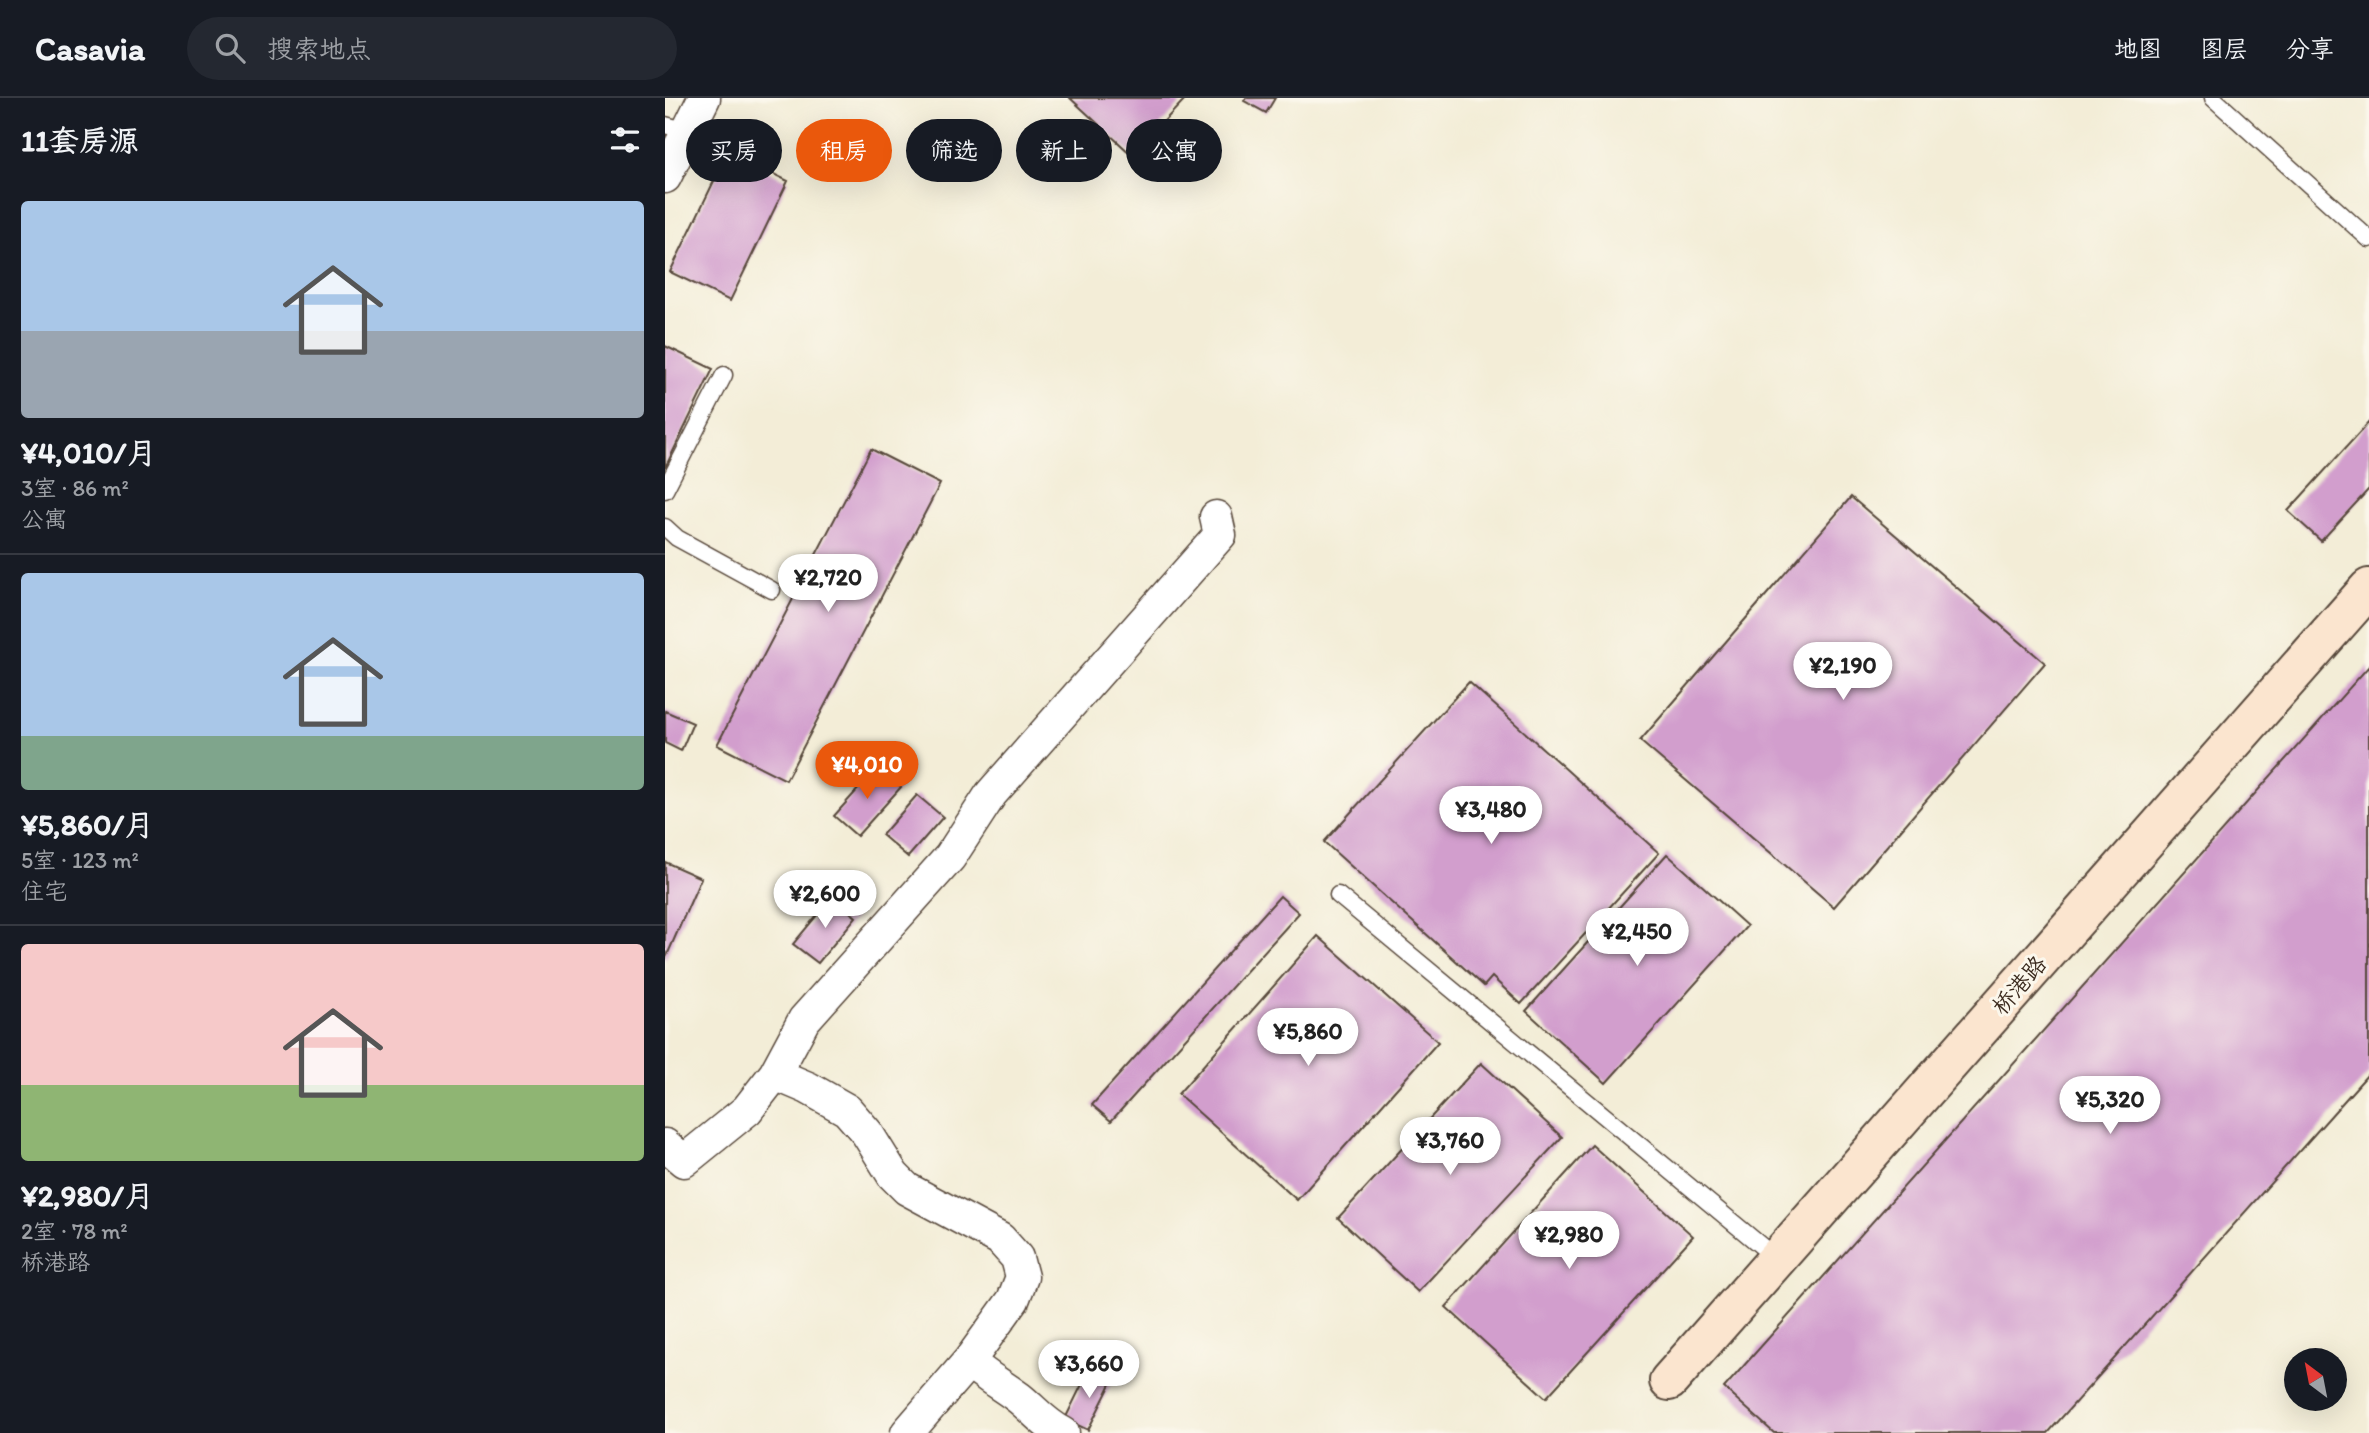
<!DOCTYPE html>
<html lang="zh">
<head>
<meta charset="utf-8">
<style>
  body { margin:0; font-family:Itim,"LXGW WenKai TC",sans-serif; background:#242831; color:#f1f3f6; height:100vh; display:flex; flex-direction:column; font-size:26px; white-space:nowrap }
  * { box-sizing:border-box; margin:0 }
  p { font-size:23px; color:#9ea1a6 }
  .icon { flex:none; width:38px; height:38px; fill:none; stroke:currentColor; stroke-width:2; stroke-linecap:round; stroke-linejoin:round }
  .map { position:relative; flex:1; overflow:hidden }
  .panel { display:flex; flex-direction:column; background:#171b24; width:665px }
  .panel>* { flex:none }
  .top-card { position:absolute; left:21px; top:21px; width:665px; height:63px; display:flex; gap:14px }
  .needle { width:46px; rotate:328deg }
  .fabs { position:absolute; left:1619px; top:1250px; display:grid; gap:14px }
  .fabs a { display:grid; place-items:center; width:63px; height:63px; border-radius:50%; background:#171b24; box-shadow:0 7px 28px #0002; font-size:35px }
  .price { position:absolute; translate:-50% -60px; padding:0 16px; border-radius:24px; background:#fff; color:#222; font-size:23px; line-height:46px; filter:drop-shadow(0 2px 4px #0008) }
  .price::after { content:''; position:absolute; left:50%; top:42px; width:21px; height:16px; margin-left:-10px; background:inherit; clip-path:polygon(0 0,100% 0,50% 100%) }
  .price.selected { background:#ea580c; color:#fff }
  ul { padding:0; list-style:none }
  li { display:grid; align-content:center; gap:14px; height:371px; padding:0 21px }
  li+li { border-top:2px solid #363941 }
  li span { display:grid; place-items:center; height:217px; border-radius:7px; color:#555 }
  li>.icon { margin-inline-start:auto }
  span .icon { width:126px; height:126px; fill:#fffc; stroke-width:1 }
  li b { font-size:30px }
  h2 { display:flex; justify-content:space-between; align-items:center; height:84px; padding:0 21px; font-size:30px }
  .chip { padding:0 24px; border-radius:32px; background:#171b24; box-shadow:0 7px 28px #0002; font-size:24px; line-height:63px }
  .chip.selected { background:#ea580c; color:#fff }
  header { display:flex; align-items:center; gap:42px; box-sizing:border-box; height:98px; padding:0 35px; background:#171b24; border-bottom:2px solid #363941 }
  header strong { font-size:33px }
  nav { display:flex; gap:38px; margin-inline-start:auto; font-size:24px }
  .search { width:490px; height:63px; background:#242831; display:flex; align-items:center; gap:18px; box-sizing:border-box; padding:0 24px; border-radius:38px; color:#9ea1a6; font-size:26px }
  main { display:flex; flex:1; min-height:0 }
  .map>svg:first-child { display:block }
  .building { fill:#d29ecd }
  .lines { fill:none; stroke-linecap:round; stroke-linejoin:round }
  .lane-casing { stroke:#57473a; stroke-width:19 }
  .street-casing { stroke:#57473a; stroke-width:35 }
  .secondary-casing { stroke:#57473a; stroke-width:42 }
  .lane { stroke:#fff; stroke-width:16 }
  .street { stroke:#fff; stroke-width:32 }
  .secondary { stroke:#fbe5cf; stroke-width:38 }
  .labels { text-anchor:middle; stroke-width:6; stroke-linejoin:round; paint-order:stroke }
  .street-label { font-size:23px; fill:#3b2a1e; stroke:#fbf7ec }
</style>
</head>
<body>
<header>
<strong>Casavia</strong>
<div class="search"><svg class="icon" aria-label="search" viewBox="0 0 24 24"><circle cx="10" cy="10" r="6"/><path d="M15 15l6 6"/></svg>搜索地点</div>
<nav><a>地图</a><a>图层</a><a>分享</a></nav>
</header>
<main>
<section class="panel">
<h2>11套房源<svg class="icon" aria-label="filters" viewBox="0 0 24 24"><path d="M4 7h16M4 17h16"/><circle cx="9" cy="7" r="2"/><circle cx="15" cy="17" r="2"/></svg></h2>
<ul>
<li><span style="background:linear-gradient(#a9c7e8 60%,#9aa5b1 0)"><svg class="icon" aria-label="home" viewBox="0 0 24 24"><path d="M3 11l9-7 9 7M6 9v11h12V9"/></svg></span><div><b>¥4,010/月</b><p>3室 · 86 m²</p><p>公寓</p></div></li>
<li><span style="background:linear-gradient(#a9c7e8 75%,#7fa58c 0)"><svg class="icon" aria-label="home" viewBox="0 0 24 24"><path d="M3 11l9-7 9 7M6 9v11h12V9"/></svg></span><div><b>¥5,860/月</b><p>5室 · 123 m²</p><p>住宅</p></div></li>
<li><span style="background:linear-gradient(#f6c9c9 65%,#8fb573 0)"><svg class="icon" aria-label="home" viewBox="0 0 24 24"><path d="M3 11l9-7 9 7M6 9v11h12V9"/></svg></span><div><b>¥2,980/月</b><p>2室 · 78 m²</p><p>桥港路</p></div></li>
</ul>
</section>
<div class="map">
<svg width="1704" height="1335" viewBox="0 0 1704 1335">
  <rect width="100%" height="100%" fill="#fbf7ec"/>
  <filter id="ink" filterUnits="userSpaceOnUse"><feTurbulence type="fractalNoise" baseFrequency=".0143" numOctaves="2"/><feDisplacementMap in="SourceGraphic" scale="14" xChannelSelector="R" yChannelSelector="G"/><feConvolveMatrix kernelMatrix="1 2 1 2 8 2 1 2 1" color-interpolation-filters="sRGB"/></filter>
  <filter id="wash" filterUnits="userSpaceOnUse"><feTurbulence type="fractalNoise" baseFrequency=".00686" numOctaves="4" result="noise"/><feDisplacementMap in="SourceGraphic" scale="28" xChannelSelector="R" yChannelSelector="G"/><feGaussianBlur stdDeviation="1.57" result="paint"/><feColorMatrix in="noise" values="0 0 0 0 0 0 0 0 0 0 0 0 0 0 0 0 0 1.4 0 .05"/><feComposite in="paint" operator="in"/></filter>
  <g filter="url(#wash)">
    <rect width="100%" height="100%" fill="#f3edd7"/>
    <g id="blocks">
      <!-- building -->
      <path class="building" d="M405 0H521L467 57Z
        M581 0H610L601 15 579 3Z
        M63 54 123 83 65 203 5 174Z
        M0 248 48 271 0 370Z
        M1704 324V391L1656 443 1623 413Z
        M206 351 275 386 121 682 52 647Z
        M1186 399 1380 565 1169 809 975 643Z
        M1704 568V975L1383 1335H1109L1059 1290Z
        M804 584 994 755 856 906 827 879 819 888 659 744Z
        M0 613 28 625 16 653 0 645Z
        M213 669 236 689 192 738 169 718Z
        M252 697 278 719 243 759 217 737Z
        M1002 756 1082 828 941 985 861 913Z
        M0 764 36 780 0 862Z
        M615 798 634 815 446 1023 427 1007Z
        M167 799 191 819 153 865 128 846Z
        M653 838 773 944 632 1102 513 996Z
        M816 965 897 1039 753 1194 673 1120Z
        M927 1047 1028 1138 881 1300 781 1209Z
        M424 1272 447 1284 423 1332 400 1321Z"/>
    </g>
  </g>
  <g filter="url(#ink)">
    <use href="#blocks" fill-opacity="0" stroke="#57473a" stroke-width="2"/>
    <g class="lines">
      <defs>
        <path id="lane" d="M1548 0 1704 141
          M0 27 23 33
          M0 392 59 277
          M0 429 12 440 107 492
          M673 797 1112 1161"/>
        <path id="street" d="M0 79 39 0
          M0 1047 19 1063 82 1012 110 976
          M304 1263C319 1278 337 1287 354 1300 369 1312 381 1327 398 1335
          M242 1335 304 1263 348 1202 357 1179 352 1160 335 1141 242 1091 228 1077 202 1035 182 1012 143 990 110 976 139 922 285 759 326 696 555 437 551 419"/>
        <path id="secondary" d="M1004 1283 1704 490"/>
      </defs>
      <!-- lane casing -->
      <use href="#lane" class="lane-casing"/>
      <!-- street casing -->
      <use href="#street" class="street-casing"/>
      <!-- secondary casing -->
      <use href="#secondary" class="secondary-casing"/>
      <!-- lane -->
      <use href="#lane" class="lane"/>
      <!-- street -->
      <use href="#street" class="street"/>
      <!-- secondary -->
      <use href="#secondary" class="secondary"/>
    </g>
  </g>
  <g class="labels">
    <!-- street labels -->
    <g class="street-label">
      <text transform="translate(1354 887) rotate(-49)" y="8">桥港路</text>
    </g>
  </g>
</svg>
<div class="fabs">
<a><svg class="needle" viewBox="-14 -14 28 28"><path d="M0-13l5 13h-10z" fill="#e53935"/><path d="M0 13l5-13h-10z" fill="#9ea1a6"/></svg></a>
</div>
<b class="price" style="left:163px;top:516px">¥2,720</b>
<b class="price" style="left:1178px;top:604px">¥2,190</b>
<b class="price selected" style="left:202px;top:703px">¥4,010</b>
<b class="price" style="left:826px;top:748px">¥3,480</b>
<b class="price" style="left:160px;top:832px">¥2,600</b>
<b class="price" style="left:972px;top:870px">¥2,450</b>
<b class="price" style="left:643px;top:970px">¥5,860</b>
<b class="price" style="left:1445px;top:1038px">¥5,320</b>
<b class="price" style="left:785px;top:1079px">¥3,760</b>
<b class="price" style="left:904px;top:1173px">¥2,980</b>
<b class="price" style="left:424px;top:1302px">¥3,660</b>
<div class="top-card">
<a class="chip">买房</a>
<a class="chip selected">租房</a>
<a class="chip">筛选</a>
<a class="chip">新上</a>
<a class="chip">公寓</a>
</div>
</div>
</main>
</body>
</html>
